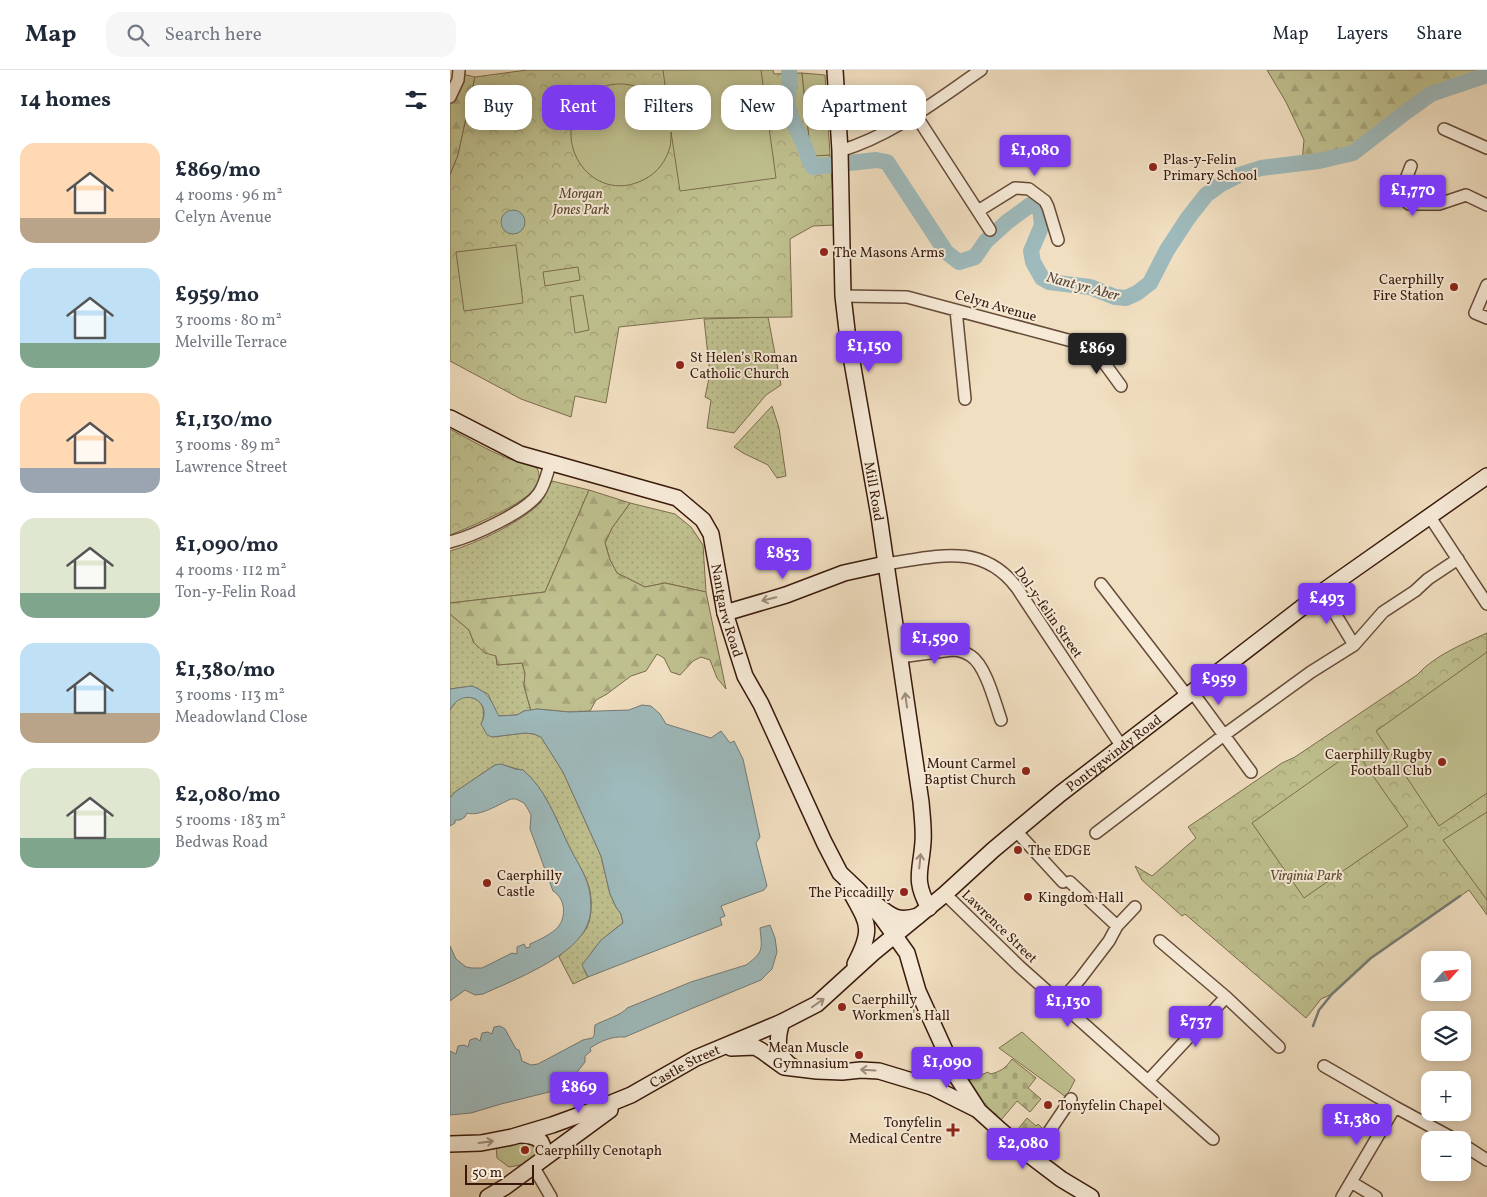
<!DOCTYPE html>
<html lang="en">
<head>
<meta charset="utf-8">
<style>
  body { margin:0; font-family:Vollkorn,serif; background:#f6f6f7; color:#1f2937; height:100vh; display:flex; flex-direction:column; font-size:19px; white-space:nowrap }
  * { box-sizing:border-box; margin:0 }
  p { font-size:16px; color:#747a83 }
  .icon { flex:none; width:28px; height:28px; fill:none; stroke:currentColor; stroke-width:2; stroke-linecap:round; stroke-linejoin:round }
  .map { position:relative; flex:1; overflow:hidden }
  .drawer { display:flex; flex-direction:column; background:#fff; width:450px }
  .drawer>* { flex:none }
  .top-card { position:absolute; left:15px; top:15px; width:475px; height:45px; display:flex; gap:10px }
  .needle { width:32px; rotate:63deg }
  .buttons { position:absolute; left:971px; top:881px; display:grid; gap:10px }
  .buttons a { display:grid; place-items:center; width:50px; height:50px; border-radius:10px; background:#fff; box-shadow:0 2px 12px #0003; font-size:25px }
  .scale { position:absolute; left:15px; bottom:12px; width:69px; box-sizing:border-box; padding-left:5px; border:2px solid #38190b; border-top:0; font-size:14px; line-height:18px; white-space:nowrap; color:#38190b; -webkit-text-stroke:4px #f6ead7; paint-order:stroke }
  .price { position:absolute; translate:-50% -42px; padding:0 11px; border-radius:5px; background:#7c3aed; color:#fff; font-size:16px; line-height:32px; filter:drop-shadow(0 1px 2px #0008) }
  .price::after { content:''; position:absolute; left:50%; top:30px; width:15px; height:11px; margin-left:-8px; background:inherit; clip-path:polygon(0 0,100% 0,50% 100%) }
  .price.current { background:#222; color:#fff }
  ul { padding:0; list-style:none }
  li { display:flex; align-items:center; gap:15px; height:125px; padding:0 20px }
  li span { display:grid; place-items:center; flex:none; width:140px; height:100px; border-radius:15px; color:#555 }
  li>.icon { margin-inline-start:auto }
  span .icon { width:60px; height:60px; fill:#fffc; stroke-width:1 }
  li b { font-size:21px }
  h2 { display:flex; justify-content:space-between; align-items:center; height:60px; padding:0 20px; font-size:21px }
  .tag { padding:0 18px; border-radius:15px; background:#fff; box-shadow:0 2px 12px #0003; font-size:18px; line-height:45px }
  .tag.current { background:#7c3aed; color:#fff }
  header { display:flex; align-items:center; gap:30px; box-sizing:border-box; height:70px; padding:0 25px; background:#fff; border-bottom:1px solid #e0e1e3 }
  header strong { font-size:24px }
  nav { display:flex; gap:28px; margin-inline-start:auto; font-size:18px }
  .search { width:350px; height:45px; background:#f6f6f7; display:flex; align-items:center; gap:12px; box-sizing:border-box; padding:0 18px; border-radius:15px; color:#747a83; font-size:19px }
  main { display:flex; flex:1; min-height:0 }
  .map>svg:first-child { display:block }
  .grass { fill:url(#grass-dots); stroke:#7c6c4d }
  .forest { fill:url(#forest-firs); stroke:#7c6c4d }
  .cemetery { fill:url(#cemetery-stones); stroke:#7c6c4d }
  .park { fill:url(#park-crowns); stroke:#7c6c4d }
  .garden { fill:#bfc08f; stroke:#7c6c4d }
  .water { fill:#9ebabc; stroke:#757a75 }
  .lines { fill:none; stroke-linecap:round; stroke-linejoin:round }
  .stream { stroke:#757a75; stroke-width:2.5 }
  .river { stroke:#9ebabc; stroke-width:16 }
  .minor-casing { stroke:#664a38; stroke-width:14 }
  .secondary-casing { stroke:#38190b; stroke-width:18 }
  .minor { stroke:#f6ead7; stroke-width:11 }
  .secondary { stroke:#f6ead7; stroke-width:15 }
  .oneway { stroke:#a08c7b }
  .poi-dot { fill:#8f2418; stroke:#f6ead7; stroke-width:2 }
  .labels { text-anchor:middle; stroke-width:4; stroke-linejoin:round; paint-order:stroke }
  .poi-label { font-size:14px; fill:#38190b; stroke:#f6ead7; text-anchor:start }
  .park-label { font-size:14px; font-style:italic; fill:#604b33; stroke:#f6ead7 }
  .street-label { font-size:14px; fill:#38190b; stroke:#f6ead7 }
  .water-label { font-size:15px; font-style:italic; fill:#574940; stroke:#f6ead7 }
</style>
</head>
<body>
<header>
<strong>Map</strong>
<div class="search"><svg class="icon" aria-label="search" viewBox="0 0 24 24"><circle cx="10" cy="10" r="6"/><path d="M15 15l6 6"/></svg>Search here</div>
<nav><a>Map</a><a>Layers</a><a>Share</a></nav>
</header>
<main>
<section class="drawer">
<h2>14 homes<svg class="icon" aria-label="filters" viewBox="0 0 24 24"><path d="M4 7h16M4 17h16"/><circle cx="9" cy="7" r="2"/><circle cx="15" cy="17" r="2"/></svg></h2>
<ul>
<li><span style="background:linear-gradient(#ffd9b3 75%,#b9a48a 0)"><svg class="icon" aria-label="home" viewBox="0 0 24 24"><path d="M3 11l9-7 9 7M6 9v11h12V9"/></svg></span><div><b>£869/mo</b><p>4 rooms · 96 m²</p><p>Celyn Avenue</p></div></li>
<li><span style="background:linear-gradient(#bfe0f5 75%,#7fa58c 0)"><svg class="icon" aria-label="home" viewBox="0 0 24 24"><path d="M3 11l9-7 9 7M6 9v11h12V9"/></svg></span><div><b>£959/mo</b><p>3 rooms · 80 m²</p><p>Melville Terrace</p></div></li>
<li><span style="background:linear-gradient(#ffd9b3 75%,#9aa5b1 0)"><svg class="icon" aria-label="home" viewBox="0 0 24 24"><path d="M3 11l9-7 9 7M6 9v11h12V9"/></svg></span><div><b>£1,130/mo</b><p>3 rooms · 89 m²</p><p>Lawrence Street</p></div></li>
<li><span style="background:linear-gradient(#dfe7d0 75%,#7fa58c 0)"><svg class="icon" aria-label="home" viewBox="0 0 24 24"><path d="M3 11l9-7 9 7M6 9v11h12V9"/></svg></span><div><b>£1,090/mo</b><p>4 rooms · 112 m²</p><p>Ton-y-Felin Road</p></div></li>
<li><span style="background:linear-gradient(#bfe0f5 70%,#b9a48a 0)"><svg class="icon" aria-label="home" viewBox="0 0 24 24"><path d="M3 11l9-7 9 7M6 9v11h12V9"/></svg></span><div><b>£1,380/mo</b><p>3 rooms · 113 m²</p><p>Meadowland Close</p></div></li>
<li><span style="background:linear-gradient(#dfe7d0 70%,#7fa58c 0)"><svg class="icon" aria-label="home" viewBox="0 0 24 24"><path d="M3 11l9-7 9 7M6 9v11h12V9"/></svg></span><div><b>£2,080/mo</b><p>5 rooms · 183 m²</p><p>Bedwas Road</p></div></li>
</ul>
</section>
<div class="map">
<svg width="1037" height="1127" viewBox="0 0 1037 1127">
  <defs>
    <pattern id="grass-dots" width="8" height="8" patternUnits="userSpaceOnUse" patternTransform="scale(1.25)"><rect width="8" height="8" fill="#bfc08f"/><path d="M2 2h.1M6 6h.1" fill="none" stroke="#a5a47a" stroke-width="1.8" stroke-linecap="round"/></pattern>
    <pattern id="forest-firs" width="22" height="20" patternUnits="userSpaceOnUse" patternTransform="scale(1.25)"><rect width="22" height="20" fill="#bfc08f"/><path d="M5 1l3.5 6h-7zM16 11l3.5 6h-7z" fill="#a5a47a"/></pattern>
    <pattern id="cemetery-stones" width="16" height="16" patternUnits="userSpaceOnUse" patternTransform="scale(1.25)"><rect width="16" height="16" fill="#bfc08f"/><path d="M2 7V4a2 2 0 0 1 4 0v3zM10 15v-3a2 2 0 0 1 4 0v3z" fill="#a5a47a"/></pattern>
    <pattern id="park-crowns" width="20" height="18" patternUnits="userSpaceOnUse" patternTransform="scale(1.25)"><rect width="20" height="18" fill="#bfc08f"/><path d="M2 6a3 3 0 1 1 6 0M12 15a3 3 0 1 1 6 0" fill="none" stroke="#a5a47a"/></pattern>
  </defs>
  <rect width="100%" height="100%" fill="#f1dfc1"/>
  <filter id="stains"><feTurbulence type="fractalNoise" baseFrequency=".004" numOctaves="4"/><feColorMatrix values="0 0 0 0 .2 0 0 0 0 .09 0 0 0 0 .02 0 0 0 .5 -.17"/></filter>
  <radialGradient id="worn" r=".72"><stop offset=".6" stop-color="#630" stop-opacity="0"/><stop offset="1" stop-color="#630" stop-opacity=".3"/></radialGradient>
  <!-- grass -->
  <path class="grass" d="M318 247 331 315 316 325 284 363 257 358 261 330 255 327 260 304 254 249Z
    M322 336 329 358 336 406 327 408 318 395 293 383 284 377Z
    M102 411 139 420 95 522 0 533V481C25 474 74 451 91 432L92 428Z
    M180 433 225 444 241 457 253 475 256 522 215 513 195 517 167 503 160 490 155 473 162 458Z
    M0 544 19 560 24 573 46 586 47 595 72 593 75 603 74 616 81 641H74L67 645 48 646 38 624 22 616 0 619Z
    M14 627C30 626 38 639 31 654L42 667 75 663 84 664 91 667 113 702 151 786 160 824 166 837 171 844 173 853C154 867 140 878 134 900L138 907 123 914 109 887C118 874 134 869 139 852 142 841 142 828 139 817 135 803 125 789 119 776 106 750 96 719 73 700 63 699 54 693 45 695L5 722 0 728V640L8 629Z"/>
  <!-- forest -->
  <path class="forest" d="M817 0H1037V5L981 24 956 42 903 83 869 91 852 93 854 70 836 32Z
    M12 4 25 7 8 85 0 105V30Z
    M139 420 180 433 162 458 155 473 160 490 167 503 195 517 215 513 256 522 276 619 267 608 260 590 251 587 243 591 230 605 221 602 214 588 207 584 196 601 181 606 157 624 146 630 140 641 119 642 87 639 81 641 74 616 75 603 72 593 47 595 46 586 35 583 24 573 19 560 0 544V533L95 522Z"/>
  <!-- cemetery -->
  <path class="cemetery" d="M562 989 586 1008 578 1018 591 1029 580 1042 567 1031 551 1050 565 1063 577 1048 586 1056 588 1054 593 1059 582 1075 578 1077 540 1045 515 1012 538 1002 540 1004C550 1002 556 998 562 989Z"/>
  <!-- park -->
  <path class="park" d="M77 0H323L324 4 352 3 361 86 380 85 385 155 363 156 340 169 342 247 254 248 169 257 156 333 125 326 121 347 71 329 0 291V105L8 85 25 7Z
    M0 359C19 369 37 380 57 388 67 392 77 393 87 398 90 404 90 411 86 417 75 434 20 457 0 465Z
    M1037 563V845L1019 820 921 888 882 924 871 929 856 948 735 844 732 846 692 810 685 796 702 806 746 768 738 757 832 693 845 687 967 605C985 585 1013 574 1037 563Z"/>
  <!-- garden -->
  <path class="garden" d="M213 0H311L326 108 230 121 221 62C221 67 221 72 220 77 216 91 208 102 195 109 140 139 92 63 142 23 159 9 189 12 205 27 213 35 216 44 220 53Z
    M352 3 375 5 380 85 361 86Z
    M66 175 73 233 14 241 6 182Z
    M128 197 130 210 95 216 93 202Z
    M133 225 139 260 125 263 120 227Z
    M1037 582V723L989 756 926 661Z
    M905 680 958 756 854 828 802 753Z
    M1037 742V830L993 770Z
    M572 962 625 1010 616 1027 549 978Z
    M79 1069 91 1081 76 1094 59 1097 47 1088 46 1076Z"/>
  <!-- water -->
  <path class="water" d="M51 152a12 12 0 1 1 24 0a12 12 0 1 1-24 0Z
    M22 616C40 623 40 630 49 646L67 645 74 641 87 639 119 642 179 640 192 635 201 636 210 644 216 654 261 668 271 661 280 673 284 671 293 689 310 767 306 773 317 816 314 820 271 836 275 846 270 848 272 855 138 907 132 895 151 870 173 853 171 844 166 837 160 824 151 786 113 702 91 667 84 664 75 663 42 667 37 665 31 654C44 631 13 615 0 640V619Z
    M51 694 65 699 73 700C95 718 106 749 118 774 125 789 136 804 139 819 141 830 142 843 138 853 127 886 64 910 33 924L25 925 15 920 0 931V876L6 889 16 897 22 898H32L62 883 67 884V877L74 874 76 878 80 877V874C89 870 102 864 108 857 117 846 115 828 103 821L80 759 81 745 79 741 74 733 66 729H61C49 734 30 747 17 743L15 747 10 750H5V753L0 756V728L5 722 45 695Z
    M320 855 325 868 327 882 322 899 311 910 243 938 175 967C162 966 151 971 140 978L141 981 135 986V992L121 1010 118 1007 111 1013 113 1017 107 1020 51 1034 21 1043 0 1045V981L6 984 8 976 14 975 18 977 20 970 26 968 30 971 32 963 38 962 42 964 44 957 50 956 55 959 66 979 69 980 72 991 81 995 88 994 133 970 142 968 144 966 145 955C154 950 172 945 177 938L241 912 296 895C314 882 312 879 310 858Z"/>
  <g class="lines">
    <!-- stream -->
    <path class="stream" d="M863 956 869 940 882 924 921 888 1010 826"/>
    <!-- river -->
    <path class="river" d="M339 0C341 12 337 23 338 35 339 48 346 57 351 68 356 78 357 87 363 97L426 90 437 92 496 182 509 192 525 187 536 171 557 152 580 135 590 138 592 155 581 181 583 192 592 208 599 212 640 217 665 227 676 228 687 223 700 213 717 180 738 148 756 125 771 114 789 105 811 98 869 91 903 83 956 42 981 24 1037 5"/>
    <defs>
      <path id="minor" d="M0 27 8 10 9 0
        M465 44 540 160
        M994 59 1037 78
        M390 81C443 65 487 30 531 0
        M961 96 956 109 952 127 959 134H989L1016 125 1037 135
        M528 141 565 118 579 119 595 131 598 137 608 170
        M1037 215 1025 243 1037 248
        M393 226 457 227 633 274 647 283 671 316
        M506 240 515 329
        M980 447 1037 534
        M0 472C23 466 76 442 89 423 95 414 97 404 100 394
        M435 494C485 487 532 471 567 518L672 677
        M651 514 738 627
        M872 522 904 575
        M450 587 502 580C509 580 515 582 521 586 536 596 545 633 551 650
        M743 623 801 702
        M566 761 613 812
        M646 763 774 665 861 602 904 575 933 542 965 521 978 509 1008 489
        M620 812 667 856
        M495 824 569 896 763 1069
        M710 871 776 927 829 977
        M609 933 630 909 659 871 667 856 685 837
        M874 996 945 1037 1006 1070
        M698 1011 776 927
        M1012 1074 1037 1090
        M582 1087 621 1029
        M83 1096 101 1127
        M901 1112 926 1127
        M892 1127 945 1037"/>
      <g id="secondary">
        <path id="s1" d="M385 0 390 81 393 226 398 269 429 446 471 732C472 745 474 759 473 772 471 801 463 810 479 838"/>
        <path id="s2" d="M0 348 70 384 227 428 253 450 261 464 275 543 295 606 311 634 374 772 390 803 409 821 432 848 457 883 468 921 507 1007 529 1041 550 1060 582 1087 611 1109 641 1127"/>
        <path d="M275 543 336 525 394 503 435 494"/>
        <path d="M398 817C417 853 425 856 405 894"/>
        <path d="M427 835C442 847 449 852 468 846"/>
        <path d="M332 952C326 970 326 987 343 997"/>
        <path d="M281 978 305 977 312 981 334 997 367 1001 392 1002 411 1000 429 1001 482 1017 526 1039"/>
        <path d="M482 1017C496 1009 495 999 494 984"/>
        <path d="M71 1065C88 1066 94 1069 94 1087"/>
        <path id="s3" d="M0 1074 31 1073 62 1067 102 1055 149 1038 181 1025 246 988 332 952 367 934 423 883 495 824 543 780 610 724 872 522 1037 406"/>
        <path d="M38 1127 55 1117 160 1040"/>
      </g>
    </defs>
    <!-- minor casing -->
    <use href="#minor" class="minor-casing"/>
    <!-- secondary casing -->
    <use href="#secondary" class="secondary-casing"/>
    <!-- minor -->
    <use href="#minor" class="minor"/>
    <!-- secondary -->
    <use href="#secondary" class="secondary"/>
  </g>
  <!-- one-way arrows -->
  <defs><path id="oneway-shaft" d="M-6 0H5M1.5-3L5.5 0L1.5 3" fill="none" stroke-width="1.6" stroke-linecap="round" stroke-linejoin="round" transform="scale(1.25)"/></defs>
  <g class="oneway">
    <use href="#oneway-shaft" transform="translate(319 529) rotate(166)"/>
    <use href="#oneway-shaft" transform="translate(456 630) rotate(-98)"/>
    <use href="#oneway-shaft" transform="translate(470 791) rotate(-84)"/>
    <use href="#oneway-shaft" transform="translate(368 933) rotate(-35)"/>
    <use href="#oneway-shaft" transform="translate(418 1000) rotate(-177)"/>
    <use href="#oneway-shaft" transform="translate(36 1072) rotate(-7)"/>
  </g>
  <!-- markers -->
  <g class="poi-dot">
    <circle cx="703" cy="97" r="5"/>
    <circle cx="374" cy="182" r="5"/>
    <circle cx="1004" cy="217" r="5"/>
    <circle cx="230" cy="295" r="5"/>
    <circle cx="992" cy="692" r="5"/>
    <circle cx="576" cy="701" r="5"/>
    <circle cx="568" cy="780" r="5"/>
    <circle cx="37" cy="813" r="5"/>
    <circle cx="454" cy="822" r="5"/>
    <circle cx="578" cy="827" r="5"/>
    <circle cx="392" cy="937" r="5"/>
    <circle cx="409" cy="985" r="5"/>
    <circle cx="598" cy="1035" r="5"/>
    <path d="M500.5 1052.5h5v5h5v5h-5v5h-5v-5h-5v-5h5z"/>
    <circle cx="75" cy="1080" r="5"/>
  </g>
  <g class="labels">
    <!-- poi labels -->
    <g class="poi-label">
      <text x="713" y="94">Plas-y-Felin<tspan x="713" dy="16">Primary School</tspan></text>
      <text x="384" y="187">The Masons Arms</text>
      <text x="994" y="214" text-anchor="end">Caerphilly<tspan x="994" dy="16">Fire Station</tspan></text>
      <text x="240" y="292">St Helen’s Roman<tspan x="240" dy="16">Catholic Church</tspan></text>
      <text x="982" y="689" text-anchor="end">Caerphilly Rugby<tspan x="982" dy="16">Football Club</tspan></text>
      <text x="566" y="698" text-anchor="end">Mount Carmel<tspan x="566" dy="16">Baptist Church</tspan></text>
      <text x="578" y="785">The EDGE</text>
      <text x="47" y="810">Caerphilly<tspan x="47" dy="16">Castle</tspan></text>
      <text x="444" y="827" text-anchor="end">The Piccadilly</text>
      <text x="588" y="832">Kingdom Hall</text>
      <text x="402" y="934">Caerphilly<tspan x="402" dy="16">Workmen's Hall</tspan></text>
      <text x="399" y="982" text-anchor="end">Mean Muscle<tspan x="399" dy="16">Gymnasium</tspan></text>
      <text x="608" y="1040">Tonyfelin Chapel</text>
      <text x="492" y="1057" text-anchor="end">Tonyfelin<tspan x="492" dy="16">Medical Centre</tspan></text>
      <text x="85" y="1085">Caerphilly Cenotaph</text>
    </g>
    <!-- park labels -->
    <g class="park-label">
      <text x="131" y="128">Morgan<tspan x="131" dy="16">Jones Park</tspan></text>
      <text x="856" y="810">Virginia Park</text>
    </g>
    <!-- street labels -->
    <g class="street-label">
      <text transform="translate(546 235) rotate(16)" y="5">Celyn Avenue</text>
      <text dy="5" stroke="none"><textPath href="#s1" startOffset="424">Mill Road</textPath></text>
      <text dy="5" stroke="none"><textPath href="#s2" startOffset="370">Nantgarw Road</textPath></text>
      <text transform="translate(599 542) rotate(55)" y="5">Dol-y-felin Street</text>
      <text dy="5" stroke="none"><textPath href="#s3" startOffset="785">Pontygwindy Road</textPath></text>
      <text transform="translate(550 856) rotate(44)" y="5">Lawrence Street</text>
      <text dy="5" stroke="none"><textPath href="#s3" startOffset="250">Castle Street</textPath></text>
    </g>
    <!-- water labels -->
    <g class="water-label">
      <text transform="translate(633 216) rotate(15)" y="5">Nant yr Aber</text>
    </g>
  </g>
  <rect width="100%" height="100%" filter="url(#stains)"/>
  <rect width="100%" height="100%" fill="url(#worn)"/>
</svg>
<div class="buttons">
<a><svg class="needle" viewBox="-14 -14 28 28"><path d="M0-13l5 13h-10z" fill="#e53935"/><path d="M0 13l5-13h-10z" fill="#747a83"/></svg></a>
<a><svg class="icon" aria-label="layers" viewBox="0 0 24 24"><path d="M12 4l9 5-9 5-9-5zM3 14l9 5 9-5"/></svg></a>
<a>+</a>
<a>−</a>
</div>
<div class="scale">50 m</div>
<b class="price" style="left:585px;top:107px">£1,080</b>
<b class="price" style="left:963px;top:147px">£1,770</b>
<b class="price" style="left:419px;top:303px">£1,150</b>
<b class="price current" style="left:647px;top:305px">£869</b>
<b class="price" style="left:333px;top:510px">£853</b>
<b class="price" style="left:877px;top:555px">£493</b>
<b class="price" style="left:485px;top:595px">£1,590</b>
<b class="price" style="left:769px;top:636px">£959</b>
<b class="price" style="left:618px;top:958px">£1,130</b>
<b class="price" style="left:746px;top:978px">£737</b>
<b class="price" style="left:497px;top:1019px">£1,090</b>
<b class="price" style="left:129px;top:1044px">£869</b>
<b class="price" style="left:907px;top:1076px">£1,380</b>
<b class="price" style="left:573px;top:1100px">£2,080</b>
<div class="top-card">
<a class="tag">Buy</a>
<a class="tag current">Rent</a>
<a class="tag">Filters</a>
<a class="tag">New</a>
<a class="tag">Apartment</a>
</div>
</div>
</main>
</body>
</html>
